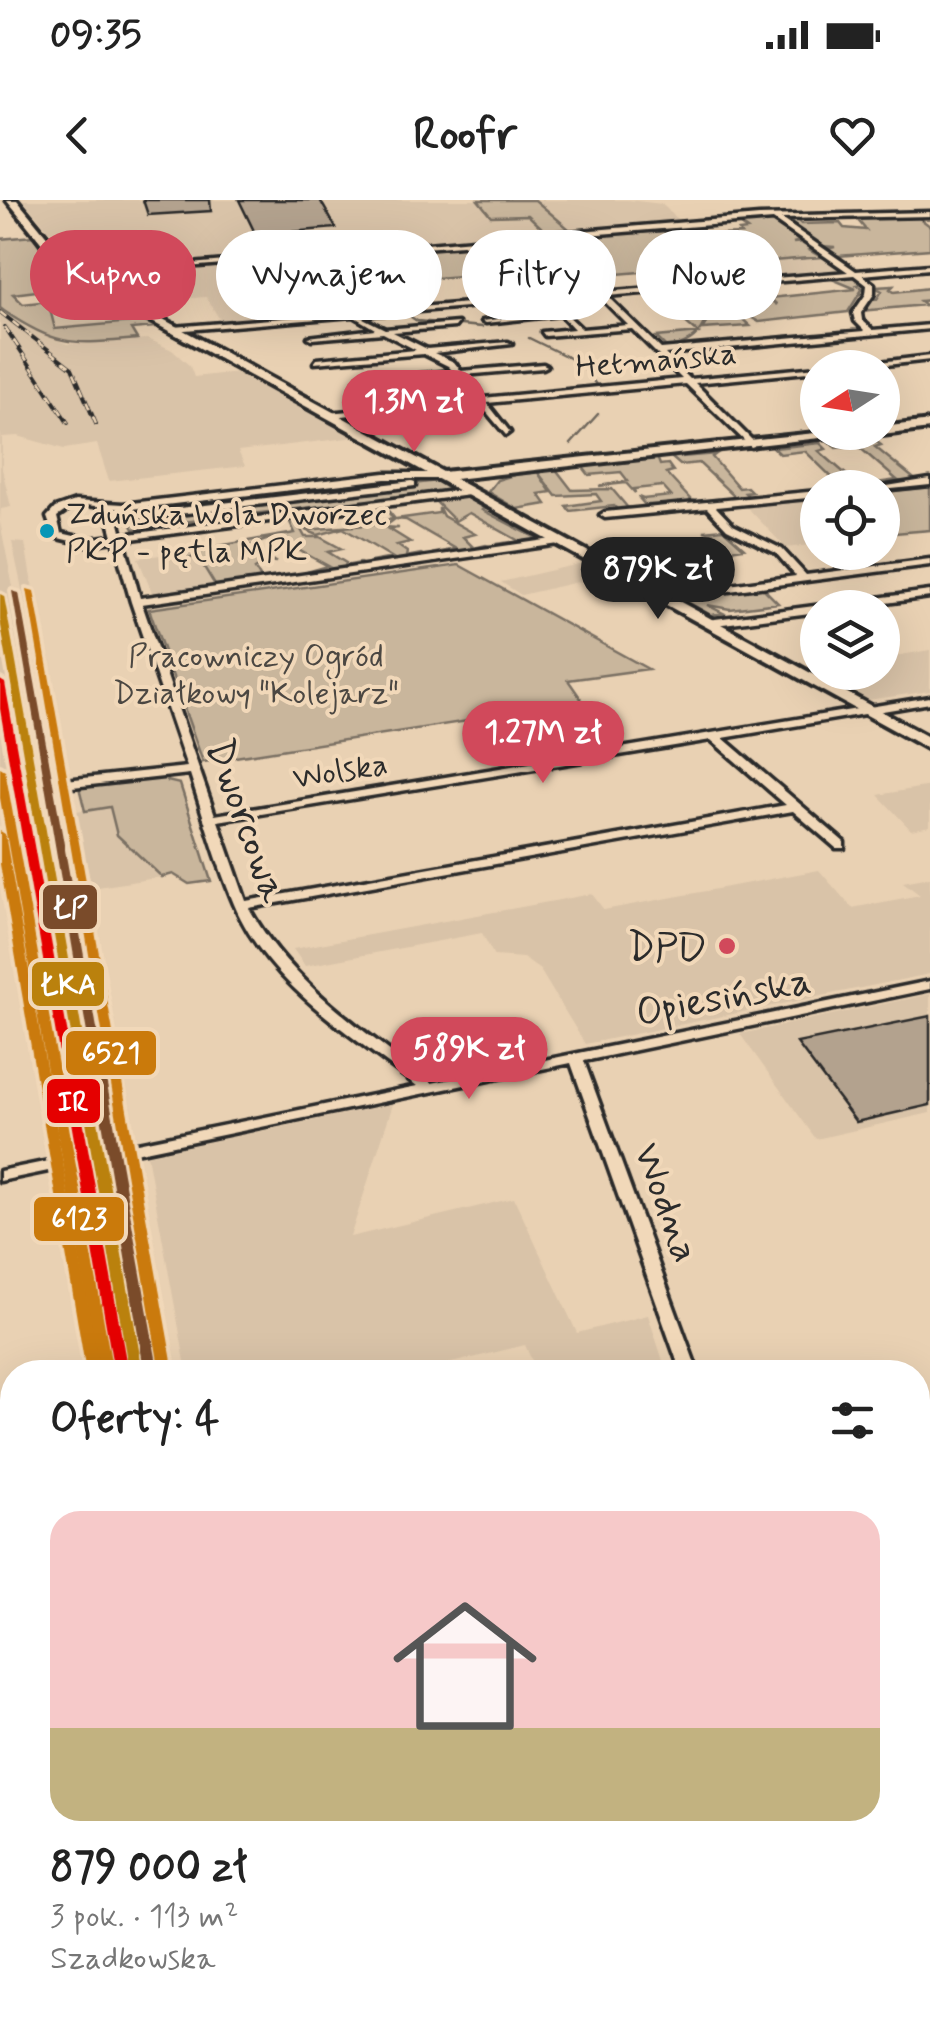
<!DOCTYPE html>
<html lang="pl">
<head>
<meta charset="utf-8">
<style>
  body { margin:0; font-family:Mynerve,sans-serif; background:#f6f6f6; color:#222; height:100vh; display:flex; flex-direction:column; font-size:38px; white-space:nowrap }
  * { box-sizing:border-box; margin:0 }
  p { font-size:32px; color:#767676 }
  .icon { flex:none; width:55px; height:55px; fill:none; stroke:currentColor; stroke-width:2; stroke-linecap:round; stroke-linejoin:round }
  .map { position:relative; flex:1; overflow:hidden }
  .drawer { position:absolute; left:0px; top:1160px; width:930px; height:672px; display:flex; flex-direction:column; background:#fff; border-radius:40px 40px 0 0; box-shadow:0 10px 40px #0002 }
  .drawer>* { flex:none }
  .banner { position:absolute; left:30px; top:30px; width:870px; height:90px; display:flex; gap:20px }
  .needle { width:65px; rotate:258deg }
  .fabs { position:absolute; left:800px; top:150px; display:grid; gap:20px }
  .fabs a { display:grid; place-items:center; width:100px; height:100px; border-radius:50%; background:#fff; box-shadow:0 10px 40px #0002; font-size:50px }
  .price { position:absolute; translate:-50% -85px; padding:0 22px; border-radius:35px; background:#d1495b; color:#fff; font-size:32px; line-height:65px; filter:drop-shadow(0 2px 5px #0008) }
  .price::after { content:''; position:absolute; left:50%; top:60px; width:30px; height:22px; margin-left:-15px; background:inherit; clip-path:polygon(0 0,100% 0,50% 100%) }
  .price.on { background:#222; color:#fff }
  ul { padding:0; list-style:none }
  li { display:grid; align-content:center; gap:20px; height:530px; padding:0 50px }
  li+li { border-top:2px solid #e0e0e0 }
  li span { display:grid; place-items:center; height:310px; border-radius:30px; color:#555 }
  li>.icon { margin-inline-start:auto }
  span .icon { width:180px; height:180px; fill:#fffc; stroke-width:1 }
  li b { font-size:42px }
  h2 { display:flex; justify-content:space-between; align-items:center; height:120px; padding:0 50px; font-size:42px }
  .pill { padding:0 35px; border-radius:45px; background:#fff; box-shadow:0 10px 40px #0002; font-size:35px; line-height:90px }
  .pill.on { background:#d1495b; color:#fff }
  .status { display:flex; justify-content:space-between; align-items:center; height:70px; padding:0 50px; background:#fff; direction:ltr }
  .status svg { height:28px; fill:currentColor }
  header { display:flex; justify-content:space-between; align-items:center; height:130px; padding:0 50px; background:#fff; font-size:45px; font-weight:700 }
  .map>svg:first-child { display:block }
  .built { fill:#d9c3a8 }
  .green { fill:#c9b69c; stroke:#7a7064; stroke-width:2.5 }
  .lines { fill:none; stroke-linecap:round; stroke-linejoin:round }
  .stream { stroke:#70675c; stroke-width:2.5 }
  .building { fill:#b3a28e; stroke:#2b2b2b; stroke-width:2.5 }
  .street-casing { stroke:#2b2b2b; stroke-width:7 }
  .secondary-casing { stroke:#2b2b2b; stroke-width:8 }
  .street { fill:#f1d8b9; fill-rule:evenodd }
  .secondary { fill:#f1d8b9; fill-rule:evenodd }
  .rail-far1-casing { stroke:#2b2b2b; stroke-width:4 }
  .rail-casing { stroke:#2b2b2b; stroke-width:6 }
  .rail-far1 { stroke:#f1d8b9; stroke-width:2.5; stroke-dasharray:8; stroke-linecap:butt }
  .rail { stroke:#f1d8b9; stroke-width:4; stroke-dasharray:12; stroke-linecap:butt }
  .rail-1-casing { stroke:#f1d8b9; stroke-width:8 }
  .rail-2-casing { stroke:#f1d8b9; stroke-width:8 }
  .rail-3-casing { stroke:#f1d8b9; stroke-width:8 }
  .rail-4-casing { stroke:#f1d8b9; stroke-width:8 }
  .rail-5-casing { stroke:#f1d8b9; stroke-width:8 }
  .rail-6-casing { stroke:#f1d8b9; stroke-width:8 }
  .rail-1 { fill:#ba810d; fill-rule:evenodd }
  .rail-2 { fill:#e50000; fill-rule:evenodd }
  .rail-3 { fill:#7a4b2a; fill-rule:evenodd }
  .rail-4 { fill:#ca7a0b; fill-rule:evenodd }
  .rail-5 { fill:#ca7a0b; fill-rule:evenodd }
  .rail-6 { fill:#ca7a0b; fill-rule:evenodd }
  .bus-dot { fill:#0696b6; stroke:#f1d8b9; stroke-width:4 }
  .poi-dot { fill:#d1495b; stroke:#f1d8b9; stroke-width:4 }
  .labels { text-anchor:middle; stroke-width:8; stroke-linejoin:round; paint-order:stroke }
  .far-street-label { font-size:32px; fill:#2b2b2b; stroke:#f1d8b9 }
  .far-bus-label { font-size:32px; fill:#2b2b2b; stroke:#f1d8b9; text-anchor:start }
  .far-park-label { font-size:32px; fill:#4b4742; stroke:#f1d8b9 }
  .street-label { font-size:40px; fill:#2b2b2b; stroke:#f1d8b9 }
  .poi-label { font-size:40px; fill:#2b2b2b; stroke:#f1d8b9; text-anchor:end }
  .line-badge { stroke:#f1d8b9; stroke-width:4 }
  .badge-label { font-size:28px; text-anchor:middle; font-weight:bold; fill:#fff }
</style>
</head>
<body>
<div class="status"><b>09:35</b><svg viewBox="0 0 49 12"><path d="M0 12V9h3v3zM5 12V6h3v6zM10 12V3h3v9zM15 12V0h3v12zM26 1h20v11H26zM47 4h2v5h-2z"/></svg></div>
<header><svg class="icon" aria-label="back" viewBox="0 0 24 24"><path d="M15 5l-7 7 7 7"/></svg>Roofr<svg class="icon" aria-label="heart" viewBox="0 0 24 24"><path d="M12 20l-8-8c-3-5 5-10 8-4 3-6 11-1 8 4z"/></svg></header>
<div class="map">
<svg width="930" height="1831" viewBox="0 0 930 1831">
  <rect width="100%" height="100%" fill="#e9d1b3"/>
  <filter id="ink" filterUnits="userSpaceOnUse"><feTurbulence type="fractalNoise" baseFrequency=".01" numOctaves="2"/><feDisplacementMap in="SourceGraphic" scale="20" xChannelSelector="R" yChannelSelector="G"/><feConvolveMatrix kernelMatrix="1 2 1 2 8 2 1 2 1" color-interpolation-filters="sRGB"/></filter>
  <g filter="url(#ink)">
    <!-- built -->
    <path class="built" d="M23 0H628L662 4 678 20 81 69Z
      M336 56 400 89 403 108 310 115 301 103 281 101 253 104 261 119 220 120 206 97 137 102 88 75Z
      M821 57 838 69 836 72 677 85 660 70Z
      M112 102 143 121 55 129 49 115 80 112 78 105Z
      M0 108 28 128 67 144 148 139 172 150 190 166 194 177 238 172 356 237 238 251 245 266 109 281 97 244 64 249 18 236 2 237V269L11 307 1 309 0 320Z
      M817 296V344L786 348 744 304Z
      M0 322 28 462 37 460 12 342 25 343 44 453 45 515 54 579 0 587Z
      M183 352 185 356 198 357 215 386 153 395 138 358Z
      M583 363 604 376 521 395 501 382Z
      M930 450V491L868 500 818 472H882L883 458Z
      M930 586V626L911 630 878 595Z
      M50 590 57 594 92 788 114 945 78 952H70L16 617 2 618 0 605V597Z
      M111 607 117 635 162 677 92 688 74 611Z
      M819 670 852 708 920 695 903 682 930 677V774L585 844 540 770 523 758 494 756 482 733 305 766 293 749 592 694 604 710Z
      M930 794V913L816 939 740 834Z
      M519 831 533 855 438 874 433 865 414 853Z
      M393 904 350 1037 514 998 577 1133 648 1115 665 1167 645 1172H537L525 1145 415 1172H187L147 955Z
      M117 961 139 1058 124 1062 144 1172H116L98 1066 83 1069 66 979 82 968Z"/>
    <!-- green -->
    <path class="green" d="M478 0H535L569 29 545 31 528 15 491 16Z
      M918 17 930 26V49L837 56 827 49 835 47 821 46 782 19 795 18 801 24 840 23 844 28 866 30 856 18Z
      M766 19 803 40 793 43 805 42 815 48 809 50 821 57 557 79 546 69 412 80 388 51 515 41 523 49 566 46 574 52 591 50 580 39 601 37 598 33 659 28 672 37 741 34 739 31 747 30 736 22Z
      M33 36 51 63 65 74 41 76 45 90 13 94 23 104 48 101 55 129 143 121 156 127 131 129 137 139C74 144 58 148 4 111L0 108V39Z
      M857 75 868 83 857 85 863 88 848 112 759 122 728 104 704 105 714 113 705 114 711 120 733 119 728 112 715 110 732 109 750 126 702 129 707 122 699 115 702 106 694 112 704 123C698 136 686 146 666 147L656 137 698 133 662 102 762 94 777 105 770 98 856 89 832 79Z
      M893 86 890 89 894 92 930 88V100L920 101 925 105 860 111 870 98 877 99 882 91 875 87Z
      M872 238 881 245 875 247 913 278 909 281 877 283 897 280 858 246 836 248 829 242Z
      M820 243 826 249 819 251 856 283 855 287H834L841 286 805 251 780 254 774 248Z
      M709 251 715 252 681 257 716 254 712 257 739 288 747 287 752 292 745 293 750 298 738 300 699 263 680 265 671 257Z
      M657 257 660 265 668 264 673 271 666 273 691 300 701 303 645 305 638 297 643 299 671 296 662 286 634 289 635 293 626 283 599 286 628 281 621 272 589 275 582 266 565 268Z
      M555 268 572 290 612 289 628 308 620 312 614 306 570 311 566 306 601 301 596 294 556 296 537 271 551 292 539 294 546 304 517 309 488 292 497 280 517 274 498 276Z
      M422 276 434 280 127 315 142 306Z
      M437 281 451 291 156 325V329H134L129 320Z
      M930 287V330L883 334V325L891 324 883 315 882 292Z
      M465 297 484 308 482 310 542 341 504 347 496 344 519 341 469 313 455 321 435 301Z
      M386 308 395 319 384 327 399 328 389 329 410 342 397 345 407 352 406 357 421 354 430 359 377 366 371 362 393 358 343 328 318 335 305 330 381 324 380 321 393 319Z
      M439 308 443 316 475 334 463 337 474 348 486 345 495 348 440 356 435 353 456 349 406 320 396 319 439 313Z
      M295 319 305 337H320L342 349 328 352 346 363 345 366 360 363 367 367 316 374 310 371 328 366 274 337 250 346 276 362 268 361 255 369 263 382 202 390 215 385 198 357 186 358 183 352 295 333 289 320Z
      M723 329 744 348 668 359 678 367 686 366 682 359 697 362 700 366 672 370 688 369 701 385 678 388 658 377 664 371 621 347 644 343 651 352 723 344 716 334 704 331Z
      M459 365 648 469 568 480 584 503 203 562 149 409Z
      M760 385 778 403 730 409 707 405 723 413 711 415 684 400Z
      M166 577 167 581 180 584 211 681 189 684 173 674 162 677 117 635 110 607 85 611 79 587Z"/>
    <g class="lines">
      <!-- stream -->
      <path class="stream" d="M347 56 407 88 411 117 417 121 482 127
        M529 138 580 163 597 186
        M571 244 598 214"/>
    </g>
    <!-- building -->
    <path class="building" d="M143 0H210L211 11 148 15Z
      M239 0H320L336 28 256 35Z
      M930 816V905L856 922 797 843Z"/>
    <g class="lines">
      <defs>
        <path id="street" d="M930 12V16L781 19 856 71 930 65V69L862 75 874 84V94L861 113 862 120 873 130 930 125V129L665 154 690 179 818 167H821L818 168V171L695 183 754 242V246L751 247 686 184 487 203 510 232 506 235 479 203 331 217 327 215 328 213 475 199 456 176 359 184 355 182 359 180 453 171 448 166 424 154 314 163 317 159 416 150 383 133 312 139 308 137 375 129 353 116 173 131 169 129 173 127 848 72 773 20 75 76 72 74 759 16ZM854 75 867 85 866 94 853 113 855 121 865 131 661 149 607 96ZM599 96 628 125 582 129 563 111 482 121 486 123 561 115 574 129 542 132 545 136 632 129 682 179 483 198 464 175 543 168 547 166 543 164 461 171 454 162 434 153 512 144 508 142 427 149 393 132 455 127 458 123 385 129 359 116Z
          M930 156V160L860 168H829Z
          M385 273H441L445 276 441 279H385L123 310 115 308 122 335 469 289 473 292 469 295 124 340 140 398 559 338 564 341 559 344 142 404 215 615 930 497V503L723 538 844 642V648H836L793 611 249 708C292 785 364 830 432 883L930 781V789L584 861 698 1172H681L571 863 0 981V971L417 886C351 834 268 785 234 704 216 662 204 617 190 574L0 595V587L187 567 131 402 114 341 88 345 54 337 47 317 55 308 75 301 123 304ZM85 305 105 307 113 336 88 339 61 333 57 317 70 308ZM711 540 786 605 246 701 218 621Z
          M930 279V285L882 290V288H875Z
          M412 281 415 282V286L128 320 123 317 128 314Z
          M818 291V297L716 307 733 325 782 349 806 375 930 359V365L660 400 655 397 656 395 796 376 776 353 727 329 707 308 605 318 600 315 605 312Z
          M930 391V397L849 408H818V412L707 426 702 423 707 420Z
          M930 1593V1613L918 1617V1597Z
          M918 1809 924 1812 930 1831H908L904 1820H918Z"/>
        <path id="secondary" d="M7 0H17L72 67 86 77 443 272 825 232H873L455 279 930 538V550L78 81 64 71Z
          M930 221V229L882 235 877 232H882V227Z"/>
      </defs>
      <!-- street casing -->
      <use href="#street" class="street-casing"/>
      <!-- secondary casing -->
      <use href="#secondary" class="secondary-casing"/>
      <!-- street -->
      <use href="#street" class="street"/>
      <!-- secondary -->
      <use href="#secondary" class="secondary"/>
      <defs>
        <path id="rail-far1" d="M0 112 72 168 96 224
          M5 127 68 223"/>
        <path id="rail" d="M29 487 82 787"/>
      </defs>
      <!-- rail-far1 casing -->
      <use href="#rail-far1" class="rail-far1-casing"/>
      <!-- rail casing -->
      <use href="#rail" class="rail-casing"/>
      <!-- rail-far1 -->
      <use href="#rail-far1" class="rail-far1"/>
      <!-- rail -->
      <use href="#rail" class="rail"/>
      <defs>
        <path id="rail-1" d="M0 394 4 396 143 1172H129L0 420Z"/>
        <path id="rail-2" d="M0 480 5 483 128 1172H114L0 509Z"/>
        <path id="rail-3" d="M12 391 19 393 158 1169 156 1172H146L144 1169Z"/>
        <path id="rail-4" d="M0 567 5 570 113 1172H99L0 598Z"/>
        <path id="rail-5" d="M27 389 34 391 173 1167 171 1171 166 1172 161 1171 159 1167Z"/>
        <path id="rail-6" d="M0 631 5 634 100 1172H86L0 664Z"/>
      </defs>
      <!-- rail-1 casing -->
      <use href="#rail-1" class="rail-1-casing"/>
      <!-- rail-2 casing -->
      <use href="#rail-2" class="rail-2-casing"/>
      <!-- rail-3 casing -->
      <use href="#rail-3" class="rail-3-casing"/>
      <!-- rail-4 casing -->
      <use href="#rail-4" class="rail-4-casing"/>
      <!-- rail-5 casing -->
      <use href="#rail-5" class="rail-5-casing"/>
      <!-- rail-6 casing -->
      <use href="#rail-6" class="rail-6-casing"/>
      <!-- rail-1 -->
      <use href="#rail-1" class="rail-1"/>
      <!-- rail-2 -->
      <use href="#rail-2" class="rail-2"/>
      <!-- rail-3 -->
      <use href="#rail-3" class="rail-3"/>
      <!-- rail-4 -->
      <use href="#rail-4" class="rail-4"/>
      <!-- rail-5 -->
      <use href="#rail-5" class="rail-5"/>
      <!-- rail-6 -->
      <use href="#rail-6" class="rail-6"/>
    </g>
  </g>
  <!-- markers -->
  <circle class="bus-dot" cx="47" cy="331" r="9"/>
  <circle class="poi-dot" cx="727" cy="746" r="10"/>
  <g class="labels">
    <!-- far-street labels -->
    <g class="far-street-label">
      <text transform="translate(656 159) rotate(-5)" y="11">Hetmańska</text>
      <text transform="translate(340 570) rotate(-9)" y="11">Wolska</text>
    </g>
    <!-- far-bus labels -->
    <g class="far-bus-label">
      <text x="66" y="324">Zduńska Wola Dworzec<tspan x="66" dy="37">PKP - pętla MPK</tspan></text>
    </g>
    <!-- far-park labels -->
    <g class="far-park-label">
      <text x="256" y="466">Pracowniczy Ogród<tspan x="256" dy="37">Działkowy "Kolejarz"</tspan></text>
    </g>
    <!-- street labels -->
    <g class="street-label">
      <text transform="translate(248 620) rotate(70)" y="14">Dworcowa</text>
      <text transform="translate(723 795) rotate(-11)" y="14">Opiesińska</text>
      <text transform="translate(668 1002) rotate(70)" y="14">Wodna</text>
    </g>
    <!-- poi labels -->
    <g class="poi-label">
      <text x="707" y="760">DPD</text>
    </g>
  </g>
  <g class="line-badge">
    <rect x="41" y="683" width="58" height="48" rx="10" fill="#7a4b2a"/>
    <rect x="30" y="760" width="76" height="48" rx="10" fill="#ba810d"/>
    <rect x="64" y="829" width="94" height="48" rx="10" fill="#ca7a0b"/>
    <rect x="45" y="877" width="57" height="48" rx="10" fill="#e50000"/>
    <rect x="32" y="995" width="94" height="48" rx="10" fill="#ca7a0b"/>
  </g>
  <g class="badge-label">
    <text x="70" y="717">ŁP</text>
    <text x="68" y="794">ŁKA</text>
    <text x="111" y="862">6521</text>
    <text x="73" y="911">IR</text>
    <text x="79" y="1028">6123</text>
  </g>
</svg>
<div class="fabs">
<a><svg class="needle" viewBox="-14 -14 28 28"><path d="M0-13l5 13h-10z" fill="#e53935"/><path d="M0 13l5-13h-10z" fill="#767676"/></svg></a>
<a><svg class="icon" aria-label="locate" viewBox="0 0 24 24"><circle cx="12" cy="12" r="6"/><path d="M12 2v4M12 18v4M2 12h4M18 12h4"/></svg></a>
<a><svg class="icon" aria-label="layers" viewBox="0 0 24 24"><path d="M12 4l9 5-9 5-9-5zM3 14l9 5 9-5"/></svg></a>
</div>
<b class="price" style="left:414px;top:255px">1.3M zł</b>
<b class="price on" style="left:658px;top:422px">879K zł</b>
<b class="price" style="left:543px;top:586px">1.27M zł</b>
<b class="price" style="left:469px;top:902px">589K zł</b>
<div class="banner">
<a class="pill on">Kupno</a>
<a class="pill">Wynajem</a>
<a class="pill">Filtry</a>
<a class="pill">Nowe</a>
</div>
<section class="drawer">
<h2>Oferty: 4<svg class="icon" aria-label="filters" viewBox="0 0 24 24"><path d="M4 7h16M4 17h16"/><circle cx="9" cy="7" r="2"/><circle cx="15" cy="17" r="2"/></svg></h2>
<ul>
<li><span style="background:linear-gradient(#f6c9c9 70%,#c2b280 0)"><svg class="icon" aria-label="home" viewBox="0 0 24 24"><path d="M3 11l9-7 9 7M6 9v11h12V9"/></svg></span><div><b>879 000 zł</b><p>3 pok. · 113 m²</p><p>Szadkowska</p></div></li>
</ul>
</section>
</div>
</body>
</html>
